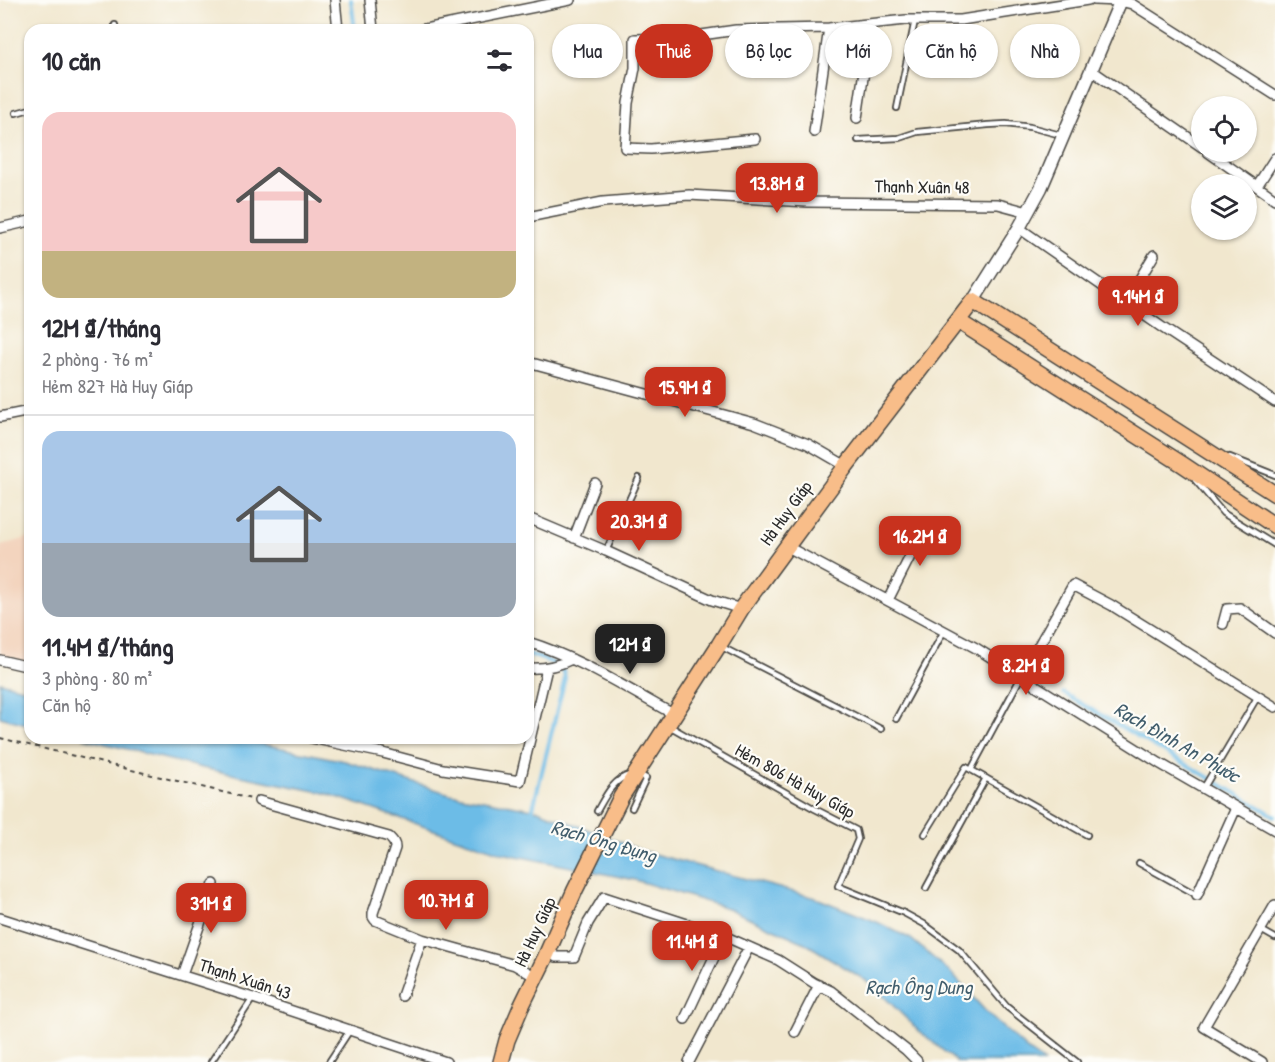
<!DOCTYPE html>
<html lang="vi">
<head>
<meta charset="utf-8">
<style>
  body { margin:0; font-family:"Patrick Hand",sans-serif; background:#f7f7f7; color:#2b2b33; height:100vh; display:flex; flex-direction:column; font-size:22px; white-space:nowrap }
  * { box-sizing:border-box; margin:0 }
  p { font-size:20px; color:#7c7c81 }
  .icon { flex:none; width:33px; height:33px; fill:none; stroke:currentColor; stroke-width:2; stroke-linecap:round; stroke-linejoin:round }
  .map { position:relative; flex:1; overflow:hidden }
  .drawer { position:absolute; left:24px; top:24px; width:510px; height:720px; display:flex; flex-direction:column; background:#fff; border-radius:18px; box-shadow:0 2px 4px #0004 }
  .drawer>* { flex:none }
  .banner { position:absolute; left:552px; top:24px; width:570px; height:54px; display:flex; gap:12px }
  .controls { position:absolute; left:1191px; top:96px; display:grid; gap:12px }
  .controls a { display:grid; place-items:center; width:66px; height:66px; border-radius:50%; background:#fff; box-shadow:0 2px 4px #0004; font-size:30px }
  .price { position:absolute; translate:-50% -51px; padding:0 14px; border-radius:12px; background:#c8321e; color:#fff; font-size:20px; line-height:39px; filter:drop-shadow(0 2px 3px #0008) }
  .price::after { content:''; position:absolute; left:50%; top:36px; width:18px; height:14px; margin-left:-9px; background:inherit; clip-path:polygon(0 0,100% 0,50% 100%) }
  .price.on { background:#222; color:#fff }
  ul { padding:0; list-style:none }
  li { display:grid; align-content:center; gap:12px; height:318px; padding:0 18px }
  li+li { border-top:2px solid #e1e1e2 }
  li span { display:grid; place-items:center; height:186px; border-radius:18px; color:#555 }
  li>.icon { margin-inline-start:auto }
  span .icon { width:108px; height:108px; fill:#fffc; stroke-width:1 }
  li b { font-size:26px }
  h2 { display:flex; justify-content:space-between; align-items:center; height:72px; padding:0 18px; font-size:26px }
  .tag { padding:0 21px; border-radius:27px; background:#fff; box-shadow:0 2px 4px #0004; font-size:21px; line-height:54px }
  .tag.on { background:#c8321e; color:#fff }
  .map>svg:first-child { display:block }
  .built { fill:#f3d4be }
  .water { fill:#6cbce7; stroke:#4c7489; stroke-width:1.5 }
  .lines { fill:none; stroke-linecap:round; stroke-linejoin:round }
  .stream { stroke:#6cbce7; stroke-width:4 }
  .service-casing { stroke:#494743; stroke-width:8 }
  .minor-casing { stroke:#494743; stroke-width:12 }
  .tertiary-casing { stroke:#494743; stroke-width:15 }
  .primary-casing { stroke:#494743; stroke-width:18 }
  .path { stroke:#494743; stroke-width:2; stroke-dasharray:4.5 4.5; stroke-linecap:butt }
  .service { stroke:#fff; stroke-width:4.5 }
  .minor { stroke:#fff; stroke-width:9 }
  .tertiary { stroke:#fff; stroke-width:12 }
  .primary { stroke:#f8bd89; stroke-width:15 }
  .labels { text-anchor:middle; stroke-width:4.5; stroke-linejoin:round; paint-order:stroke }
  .street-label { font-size:18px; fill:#2b2b2b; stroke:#fdfcf7 }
  .water-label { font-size:20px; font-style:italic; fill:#425e6d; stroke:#fdfcf7 }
</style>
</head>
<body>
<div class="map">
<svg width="1275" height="1062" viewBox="0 0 1275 1062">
  <rect width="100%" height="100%" fill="#fdfcf7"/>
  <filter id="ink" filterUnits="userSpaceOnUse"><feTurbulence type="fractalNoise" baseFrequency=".0167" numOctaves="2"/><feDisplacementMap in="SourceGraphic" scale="12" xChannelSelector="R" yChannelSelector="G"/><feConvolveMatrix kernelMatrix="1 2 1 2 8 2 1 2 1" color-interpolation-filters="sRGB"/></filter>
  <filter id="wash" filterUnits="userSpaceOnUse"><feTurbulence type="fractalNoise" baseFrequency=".008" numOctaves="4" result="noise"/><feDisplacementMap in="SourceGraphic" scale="24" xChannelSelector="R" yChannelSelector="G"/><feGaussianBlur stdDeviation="1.35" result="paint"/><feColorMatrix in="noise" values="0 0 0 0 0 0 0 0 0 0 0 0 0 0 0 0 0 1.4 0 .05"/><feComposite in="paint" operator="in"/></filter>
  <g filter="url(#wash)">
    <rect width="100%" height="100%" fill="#f1e7ce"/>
    <!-- built -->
    <path class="built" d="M30 537V663L0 656V546Z"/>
    <!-- water -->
    <path class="water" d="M0 682 30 690V725L0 717Z
      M83 738H233L345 761 450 794 538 810 643 851 816 898 877 922 911 939 951 973 990 1016 1031 1053 1044 1062H957L918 1030 870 983 805 943 727 908 635 880 502 853 325 793 202 768Z"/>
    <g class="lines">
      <!-- stream -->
      <path class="stream" d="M351 0 355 30
        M528 654 551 662 564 672 565 678 532 812
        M1063 693 1275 816"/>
    </g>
  </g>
  <g filter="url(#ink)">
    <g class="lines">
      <defs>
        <path id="service" d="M115 25 116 30
          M897 108 915 20
          M16 113 30 109
          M858 140 899 138 917 132 988 125 1006 124 1030 127 1061 135
          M1230 457 1275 475
          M1195 480 1223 513 1275 545
          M606 551 639 478
          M720 646 881 729
          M896 719 944 631
          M671 727 815 809 856 830 858 839 838 886 904 913 924 924 959 950 1007 1007 1077 1062
          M971 770 1021 677
          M1203 789 1258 696
          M632 808 646 778 638 774
          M597 811C605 797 613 779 630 775
          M925 834 966 767 1087 835
          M1139 863 1197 895
          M926 888 986 778
          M1261 930 1275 938
          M211 1062 253 998
          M329 1062 350 1030"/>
        <path id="minor" d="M335 0 338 30
          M370 0 373 30
          M1094 0 1120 1 1132 4 1275 95
          M420 30 570 0
          M1091 70 1202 147
          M857 118 871 24
          M814 132 829 28
          M755 139 651 149 625 148 628 103 635 68V39L681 38 736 30 829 28 906 20H961L1088 0
          M1208 152 1275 199
          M1257 186 1275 158
          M528 217 603 202 689 195 808 202 998 204 1028 212
          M0 228 30 221
          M1019 228 1163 328 1275 402
          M1126 302 1154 255
          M528 362 754 423 808 444 846 466
          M0 417 30 411
          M528 518 606 551 712 600 741 609
          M574 538 595 483
          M786 546 976 648 1159 763 1275 830
          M888 600 927 523
          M1223 624 1227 609 1240 608 1275 633
          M528 642C580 658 627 689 675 715
          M0 660 30 667
          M528 668C544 669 558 666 572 659
          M1021 677 1073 585 1111 605 1275 707
          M311 738 383 753 443 769 520 781 547 668
          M259 801 389 837C393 841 395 843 395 848L373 913V917L375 920 422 939
          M1197 895 1236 808
          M0 918 253 998 446 1062
          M549 950 556 957H574L588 923 604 897 724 936 778 960 814 983 831 991 906 1050 917 1061 916 1062
          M182 975 214 884
          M402 996 422 939 515 965 536 977
          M685 1019 724 936
          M795 1032 819 985
          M689 1062 749 947
          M1262 1062 1204 1027 1275 905"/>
        <path id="tertiary" d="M973 301 1019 228 1041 188 1121 0"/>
        <path id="primary" d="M958 321 1182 464 1275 526
          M501 1062 507 1040 521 1007 545 958 575 890 621 797 719 645 741 609 846 466 973 301 1275 494"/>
      </defs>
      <!-- service casing -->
      <use href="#service" class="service-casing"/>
      <!-- minor casing -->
      <use href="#minor" class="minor-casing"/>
      <!-- tertiary casing -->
      <use href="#tertiary" class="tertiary-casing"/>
      <!-- primary casing -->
      <use href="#primary" class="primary-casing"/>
      <!-- path -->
      <path class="path" d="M0 738 251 799"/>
      <!-- service -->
      <use href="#service" class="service"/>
      <!-- minor -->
      <use href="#minor" class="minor"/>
      <!-- tertiary -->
      <use href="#tertiary" class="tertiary"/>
      <!-- primary -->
      <use href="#primary" class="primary"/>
    </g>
  </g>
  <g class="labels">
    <!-- street labels -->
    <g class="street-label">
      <text transform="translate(922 187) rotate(1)" y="6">Thạnh Xuân 48</text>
      <text transform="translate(786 513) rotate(-54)" y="6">Hà Huy Giáp</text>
      <text transform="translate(795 781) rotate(29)" y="6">Hẻm 806 Hà Huy Giáp</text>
      <text transform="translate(535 932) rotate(-65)" y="6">Hà Huy Giáp</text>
      <text transform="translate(245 979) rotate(18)" y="6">Thạnh Xuân 43</text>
    </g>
    <!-- water labels -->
    <g class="water-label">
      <text transform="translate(1177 742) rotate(30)" y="7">Rạch Đình An Phước</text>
      <text transform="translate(604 841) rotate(16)" y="7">Rạch Ông Đụng</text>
      <text x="919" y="994">Rạch Ông Dung</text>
    </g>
  </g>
</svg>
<div class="controls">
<a><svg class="icon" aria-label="locate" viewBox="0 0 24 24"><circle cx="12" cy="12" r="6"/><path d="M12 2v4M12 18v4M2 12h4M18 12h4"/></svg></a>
<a><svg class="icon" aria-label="layers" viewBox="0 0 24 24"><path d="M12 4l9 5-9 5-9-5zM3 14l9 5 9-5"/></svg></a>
</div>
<b class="price" style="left:777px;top:214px">13.8M ₫</b>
<b class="price" style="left:1138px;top:327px">9.14M ₫</b>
<b class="price" style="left:685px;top:418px">15.9M ₫</b>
<b class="price" style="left:639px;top:552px">20.3M ₫</b>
<b class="price" style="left:920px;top:567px">16.2M ₫</b>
<b class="price on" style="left:630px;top:675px">12M ₫</b>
<b class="price" style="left:1026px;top:696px">8.2M ₫</b>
<b class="price" style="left:446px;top:931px">10.7M ₫</b>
<b class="price" style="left:211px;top:934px">31M ₫</b>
<b class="price" style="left:692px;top:972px">11.4M ₫</b>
<div class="banner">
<a class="tag">Mua</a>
<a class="tag on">Thuê</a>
<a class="tag">Bộ lọc</a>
<a class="tag">Mới</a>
<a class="tag">Căn hộ</a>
<a class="tag">Nhà</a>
</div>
<section class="drawer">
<h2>10 căn<svg class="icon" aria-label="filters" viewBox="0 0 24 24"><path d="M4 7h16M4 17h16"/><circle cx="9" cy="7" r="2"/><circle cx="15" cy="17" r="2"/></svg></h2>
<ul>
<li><span style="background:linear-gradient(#f6c9c9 75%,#c2b280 0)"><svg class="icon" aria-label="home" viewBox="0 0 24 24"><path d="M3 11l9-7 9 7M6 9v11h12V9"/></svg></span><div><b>12M ₫/tháng</b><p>2 phòng · 76 m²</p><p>Hẻm 827 Hà Huy Giáp</p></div></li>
<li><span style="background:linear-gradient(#a9c7e8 60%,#9aa5b1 0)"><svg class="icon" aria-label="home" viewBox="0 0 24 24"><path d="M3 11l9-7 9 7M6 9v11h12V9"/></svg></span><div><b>11.4M ₫/tháng</b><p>3 phòng · 80 m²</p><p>Căn hộ</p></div></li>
</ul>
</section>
</div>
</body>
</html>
